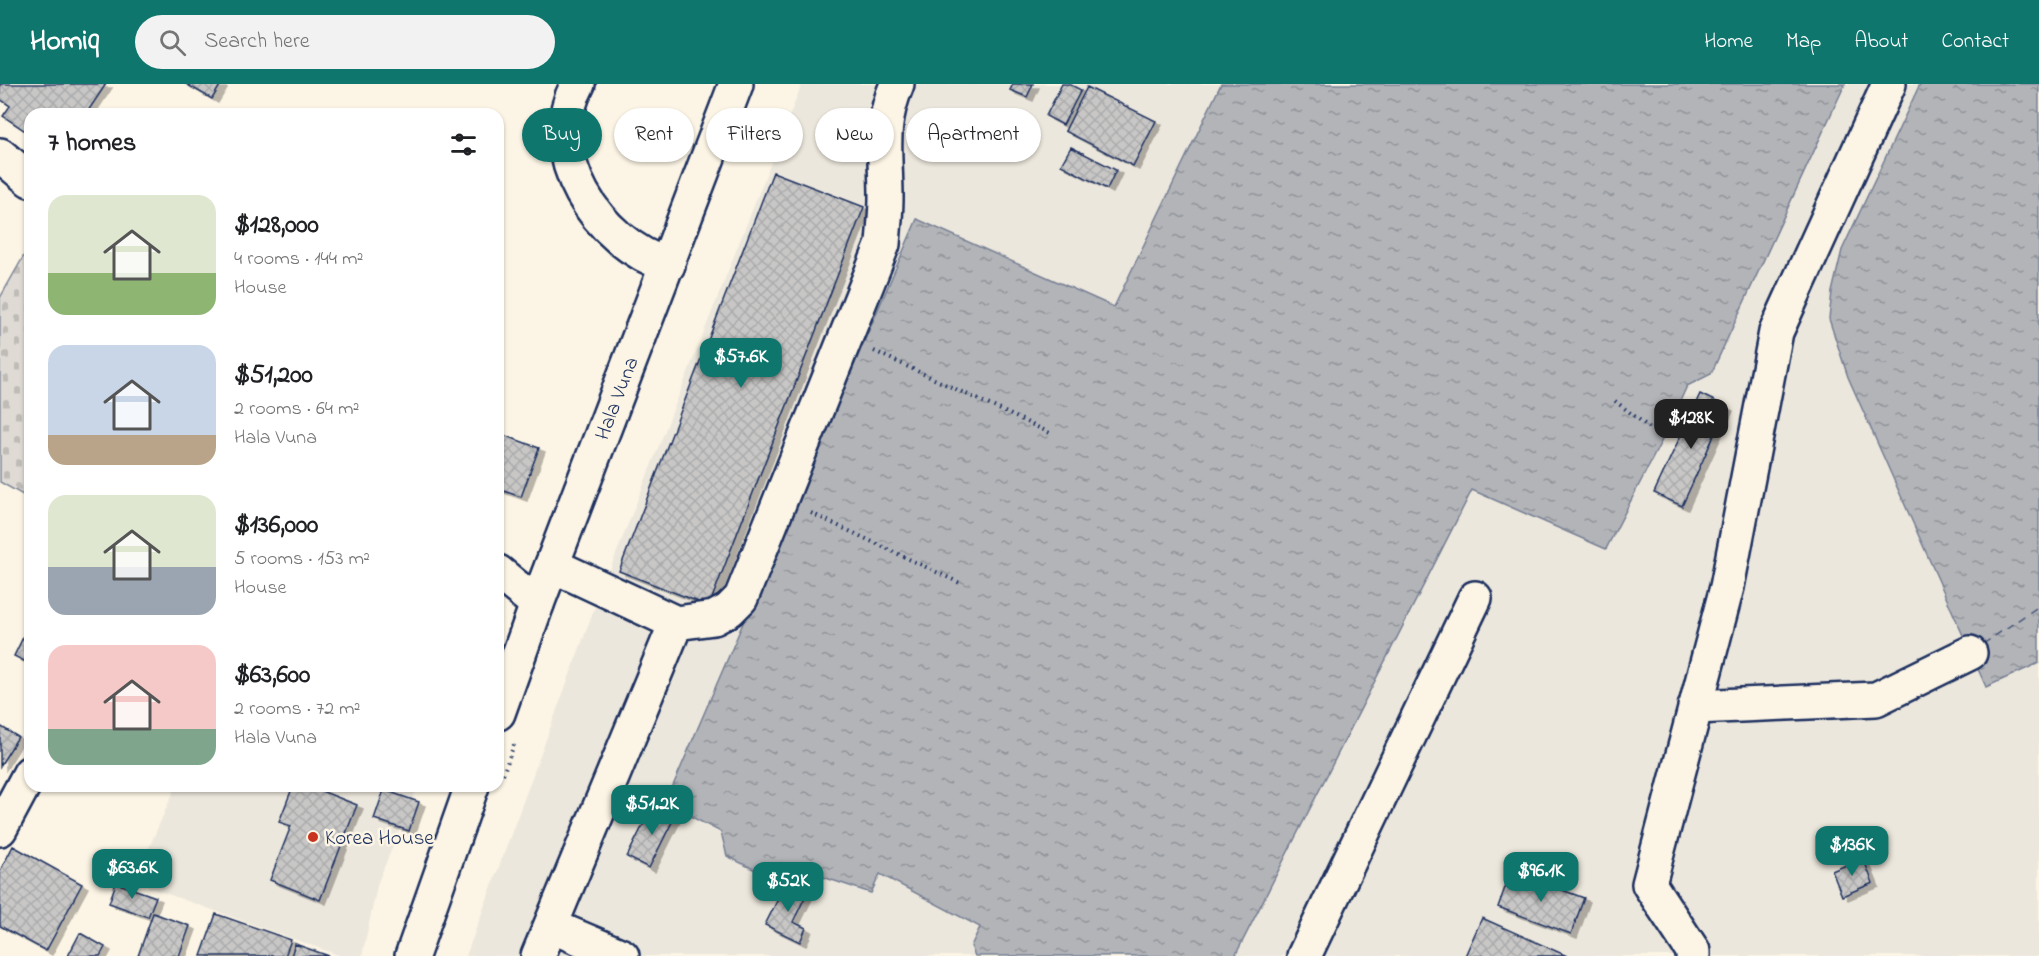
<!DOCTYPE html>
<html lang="en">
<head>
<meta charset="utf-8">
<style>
  body { margin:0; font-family:"Indie Flower",sans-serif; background:#f2f2f2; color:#202124; height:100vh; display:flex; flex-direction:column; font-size:22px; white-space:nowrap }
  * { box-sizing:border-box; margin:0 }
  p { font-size:20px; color:#757577 }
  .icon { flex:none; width:33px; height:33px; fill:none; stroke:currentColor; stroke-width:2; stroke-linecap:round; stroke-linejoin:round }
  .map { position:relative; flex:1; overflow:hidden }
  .side { position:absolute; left:24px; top:24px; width:480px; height:684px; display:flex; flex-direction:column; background:#fff; border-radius:18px; box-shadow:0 2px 4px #0004 }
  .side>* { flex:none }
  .hud { position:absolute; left:522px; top:24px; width:570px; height:54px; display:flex; gap:12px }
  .price { position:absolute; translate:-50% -51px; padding:0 14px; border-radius:12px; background:#0f766e; color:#fff; font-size:20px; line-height:39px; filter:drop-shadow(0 2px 3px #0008) }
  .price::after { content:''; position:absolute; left:50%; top:36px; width:18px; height:14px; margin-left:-9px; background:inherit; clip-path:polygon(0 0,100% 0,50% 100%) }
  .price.current { background:#222; color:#fff }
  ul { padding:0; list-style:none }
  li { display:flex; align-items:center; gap:18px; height:150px; padding:0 24px }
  li span { display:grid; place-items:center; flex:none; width:168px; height:120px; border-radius:18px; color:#555 }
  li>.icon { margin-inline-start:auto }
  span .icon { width:72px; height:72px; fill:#fffc; stroke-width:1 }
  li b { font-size:26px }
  h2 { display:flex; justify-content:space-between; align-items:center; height:72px; padding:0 24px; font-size:26px }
  .pill { padding:0 21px; border-radius:27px; background:#fff; box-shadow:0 2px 4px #0004; font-size:21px; line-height:54px }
  .pill.current { background:#0f766e; color:#fff }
  header { display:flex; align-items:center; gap:36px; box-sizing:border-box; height:84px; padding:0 30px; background:#0f766e; color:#fff }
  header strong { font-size:28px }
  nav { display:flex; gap:33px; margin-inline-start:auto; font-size:21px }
  .search { width:420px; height:54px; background:#f2f2f2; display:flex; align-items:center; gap:15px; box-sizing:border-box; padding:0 21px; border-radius:33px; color:#757577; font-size:22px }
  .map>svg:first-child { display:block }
  .built { fill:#ece7dc }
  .cemetery { fill:url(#cemetery-stones); stroke:#7d8599; stroke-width:1.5 }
  .water { fill:url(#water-ripples); stroke:#767f94; stroke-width:1.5 }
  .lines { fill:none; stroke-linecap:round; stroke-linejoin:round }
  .ferry { stroke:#485779; stroke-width:1.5; stroke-dasharray:8 6; stroke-linecap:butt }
  .building { fill:url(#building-cross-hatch); stroke:#1b2f5e; stroke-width:1.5; filter:url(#shadow) }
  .minor-casing { stroke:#1b2f5e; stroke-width:38 }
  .major-casing { stroke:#1b2f5e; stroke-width:38 }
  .path { stroke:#1b2f5e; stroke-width:4; stroke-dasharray:1.5 4.5; stroke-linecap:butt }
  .minor { stroke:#fcf5e5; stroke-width:33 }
  .major { stroke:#fcf5e5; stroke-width:33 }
  .poi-dot { fill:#c8321e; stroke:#fcf5e5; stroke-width:2 }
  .labels { text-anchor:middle; stroke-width:5; stroke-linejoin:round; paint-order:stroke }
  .street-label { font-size:21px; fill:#1b2f5e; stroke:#fcf5e5 }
  .poi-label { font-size:21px; fill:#1b2f5e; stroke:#fcf5e5; text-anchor:start }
</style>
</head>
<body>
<header>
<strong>Homiq</strong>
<div class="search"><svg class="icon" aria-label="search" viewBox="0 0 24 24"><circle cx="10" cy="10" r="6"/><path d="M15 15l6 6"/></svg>Search here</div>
<nav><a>Home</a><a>Map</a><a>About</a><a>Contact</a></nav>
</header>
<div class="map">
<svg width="2039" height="872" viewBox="0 0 2039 872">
  <defs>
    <pattern id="cemetery-stones" width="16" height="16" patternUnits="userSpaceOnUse" patternTransform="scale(1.5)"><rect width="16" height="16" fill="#dfdbd4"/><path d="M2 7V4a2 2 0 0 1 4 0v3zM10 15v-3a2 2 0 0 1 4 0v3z" fill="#bfbcb8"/></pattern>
    <pattern id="water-ripples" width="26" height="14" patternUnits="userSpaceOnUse" patternTransform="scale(1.5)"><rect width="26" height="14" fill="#b2b4b8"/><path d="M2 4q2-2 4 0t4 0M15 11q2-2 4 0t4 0" fill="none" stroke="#909399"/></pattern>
    <pattern id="building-cross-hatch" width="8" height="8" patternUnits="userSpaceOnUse" patternTransform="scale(1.5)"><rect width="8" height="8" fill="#c8c7c6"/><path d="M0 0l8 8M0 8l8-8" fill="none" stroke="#ababac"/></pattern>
    <filter id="shadow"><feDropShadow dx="6" dy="4" stdDeviation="0" flood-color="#0004"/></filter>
  </defs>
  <rect width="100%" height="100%" fill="#fcf5e5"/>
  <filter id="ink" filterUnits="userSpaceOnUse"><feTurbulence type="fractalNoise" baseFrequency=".0167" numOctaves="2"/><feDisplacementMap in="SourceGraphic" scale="12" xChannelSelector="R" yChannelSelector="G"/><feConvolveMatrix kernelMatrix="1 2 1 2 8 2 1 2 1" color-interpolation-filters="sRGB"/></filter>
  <g filter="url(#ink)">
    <!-- built -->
    <path class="built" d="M802 0H1221L1114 223 917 135 672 704 682 728 721 748 757 787 781 779 870 809 879 790 980 843 971 862 975 872H466L592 531Z
      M1845 0H1920L1842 166 1829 235 1848 293 1985 603 2039 579V872H1235L1472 405 1644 391 1687 302 1711 290Z
      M176 702H418L378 798 362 872H341L134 798Z"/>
    <!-- cemetery -->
    <path class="cemetery" d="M30 161V415L0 398V214Z"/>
    <!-- water -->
    <path class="water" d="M1221 0H1845L1711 290 1687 302 1663 354 1606 465 1472 406 1235 872H975L971 862 980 843 880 790 871 809 781 779 757 787 727 772 721 748 682 728 672 704 917 135 1114 223Z
      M1920 0H2039V579L1986 603 1848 293 1829 235 1832 208 1842 166Z"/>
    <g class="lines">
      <!-- ferry -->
      <path class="ferry" d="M1983 560 2039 522"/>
    </g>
    <!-- building -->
    <path class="building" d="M0 0H106L86 30H30V50L3 32 10 22 0 15Z
      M186 0H221L212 15Z
      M1013 0H1033L1027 13 1010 6Z
      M1062 0H1069L1081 6 1063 41 1046 32Z
      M1087 3 1156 37 1133 82 1065 47Z
      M1071 63 1116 86 1107 105 1061 81Z
      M773 88 864 123 709 522 619 487Z
      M1700 310 1727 323 1682 422 1654 409Z
      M498 349 539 364 521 413 498 405Z
      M30 539V580L14 572Z
      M0 642 18 653 0 682Z
      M293 702H309L357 721 320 816 270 796 291 742 279 738Z
      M384 706 419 718 409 747 374 735Z
      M654 719 676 730 649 784 627 773Z
      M13 762 82 800 46 867 0 842V787Z
      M1863 774 1873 799 1842 812 1832 787Z
      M1511 787 1584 814 1571 850 1498 823Z
      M116 799 156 813 148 833 109 819Z
      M786 799 807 809 793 838 806 844 800 858 765 841Z
      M153 829 190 842 179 872H138Z
      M216 830 291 856 285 872H201Z
      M1482 834 1567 872H1465Z
      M80 849 105 863 100 872H68Z
      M295 860 329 872H291Z"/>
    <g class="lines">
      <defs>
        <path id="minor" d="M578 0C539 70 598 160 668 181
          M0 71 30 96
          M552 481 676 539 714 534 729 526 741 514 883 160C884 145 886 129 886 114 886 69 879 43 897 0
          M498 488 537 520
          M1695 623 1876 615 1970 569
          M0 745 30 689
          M551 842 622 872
          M538 872 676 539
          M1304 872 1475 514
          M1693 872V867L1649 800 1727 503 1776 248 1889 0"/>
        <path id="major" d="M498 629 537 520 736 0
          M412 872 472 702"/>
      </defs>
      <!-- minor casing -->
      <use href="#minor" class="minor-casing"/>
      <!-- major casing -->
      <use href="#major" class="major-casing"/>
      <!-- path -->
      <path class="path" d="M874 267 1050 349
        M1615 317 1663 354
        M811 429 962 500
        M503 690 515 658"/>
      <!-- minor -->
      <use href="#minor" class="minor"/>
      <!-- major -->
      <use href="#major" class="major"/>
    </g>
  </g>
  <!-- markers -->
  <circle class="poi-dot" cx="313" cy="753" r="6"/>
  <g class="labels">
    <!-- street labels -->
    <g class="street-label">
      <text transform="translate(616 314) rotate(-69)" y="7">Hala Vuna</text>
    </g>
    <!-- poi labels -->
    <g class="poi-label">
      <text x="325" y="760">Korea House</text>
    </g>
  </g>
</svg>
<b class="price" style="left:741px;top:305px">$57.6K</b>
<b class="price current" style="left:1691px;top:366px">$128K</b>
<b class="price" style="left:652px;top:752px">$51.2K</b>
<b class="price" style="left:1852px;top:793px">$136K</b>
<b class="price" style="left:132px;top:816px">$63.6K</b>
<b class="price" style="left:1541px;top:819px">$96.1K</b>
<b class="price" style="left:788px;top:829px">$52K</b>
<div class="hud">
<a class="pill current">Buy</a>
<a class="pill">Rent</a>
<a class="pill">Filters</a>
<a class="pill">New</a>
<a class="pill">Apartment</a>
</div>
<section class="side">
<h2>7 homes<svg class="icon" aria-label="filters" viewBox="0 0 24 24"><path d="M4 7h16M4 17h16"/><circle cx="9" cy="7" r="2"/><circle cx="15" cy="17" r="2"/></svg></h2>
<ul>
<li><span style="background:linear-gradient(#dfe7d0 65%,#8fb573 0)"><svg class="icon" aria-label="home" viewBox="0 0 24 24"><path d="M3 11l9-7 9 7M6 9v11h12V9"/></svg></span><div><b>$128,000</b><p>4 rooms · 144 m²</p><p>House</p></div></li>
<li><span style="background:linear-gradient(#c9d6e8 75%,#b9a48a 0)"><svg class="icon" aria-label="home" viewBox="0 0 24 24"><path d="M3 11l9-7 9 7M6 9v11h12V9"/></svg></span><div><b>$51,200</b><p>2 rooms · 64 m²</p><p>Hala Vuna</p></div></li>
<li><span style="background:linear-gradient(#dfe7d0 60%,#9aa5b1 0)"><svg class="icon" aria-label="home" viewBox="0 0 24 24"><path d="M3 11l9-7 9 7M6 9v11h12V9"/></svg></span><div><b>$136,000</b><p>5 rooms · 153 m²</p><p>House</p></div></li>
<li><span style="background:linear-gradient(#f6c9c9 70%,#7fa58c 0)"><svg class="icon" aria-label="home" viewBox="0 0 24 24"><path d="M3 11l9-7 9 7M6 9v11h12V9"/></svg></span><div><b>$63,600</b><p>2 rooms · 72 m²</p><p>Hala Vuna</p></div></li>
</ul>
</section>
</div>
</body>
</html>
